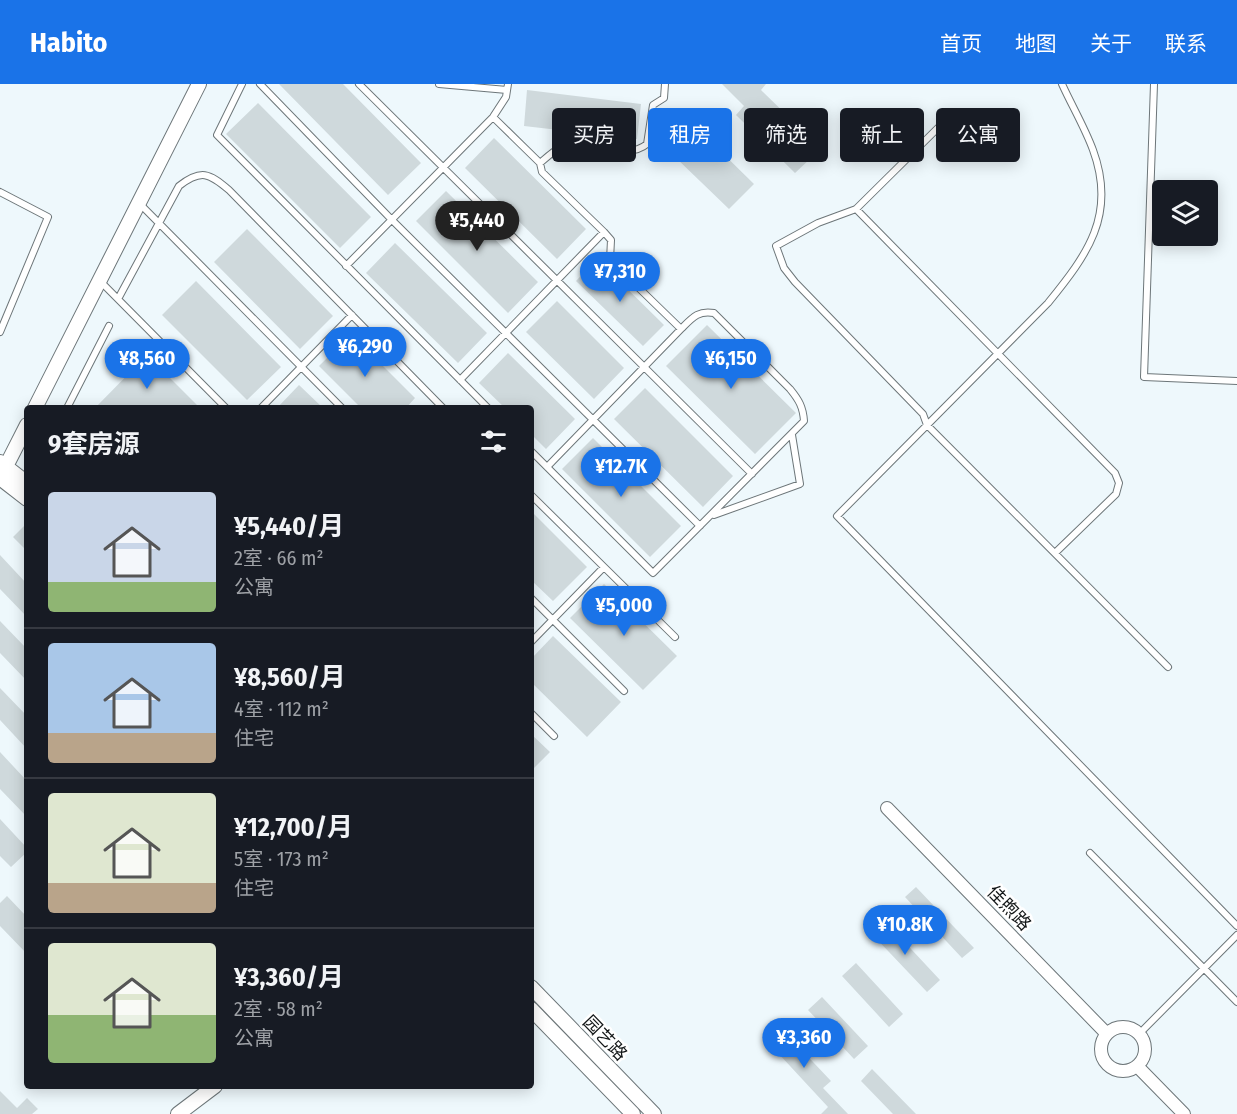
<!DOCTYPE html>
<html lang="zh">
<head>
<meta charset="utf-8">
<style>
  body { margin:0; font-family:"Fira Sans Condensed","Noto Sans SC",sans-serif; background:#20242c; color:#f1f3f6; height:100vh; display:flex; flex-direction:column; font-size:22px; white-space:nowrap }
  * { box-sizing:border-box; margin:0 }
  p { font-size:20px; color:#9ea1a6 }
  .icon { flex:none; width:33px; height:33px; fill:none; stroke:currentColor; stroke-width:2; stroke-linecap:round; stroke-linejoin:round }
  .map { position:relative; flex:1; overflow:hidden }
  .drawer { position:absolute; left:24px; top:321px; width:510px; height:684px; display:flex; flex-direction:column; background:#171b24; border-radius:6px; box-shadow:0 3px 15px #0003 }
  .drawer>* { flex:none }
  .guide { position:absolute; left:552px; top:24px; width:570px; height:54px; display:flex; gap:12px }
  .buttons { position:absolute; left:1152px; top:96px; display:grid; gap:12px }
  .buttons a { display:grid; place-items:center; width:66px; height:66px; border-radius:6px; background:#171b24; box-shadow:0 3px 15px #0003; font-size:30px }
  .price { position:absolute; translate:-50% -51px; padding:0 14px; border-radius:21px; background:#1a73e8; color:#fff; font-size:20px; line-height:39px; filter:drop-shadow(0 2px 3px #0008) }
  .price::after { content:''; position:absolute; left:50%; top:36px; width:18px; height:14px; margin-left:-9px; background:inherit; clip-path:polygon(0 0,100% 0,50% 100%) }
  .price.active { background:#222; color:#fff }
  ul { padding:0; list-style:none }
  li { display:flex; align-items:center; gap:18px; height:150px; padding:0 24px }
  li+li { border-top:2px solid #363941 }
  li span { display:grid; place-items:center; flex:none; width:168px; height:120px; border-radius:6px; color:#555 }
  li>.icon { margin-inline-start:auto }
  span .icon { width:72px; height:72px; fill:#fffc; stroke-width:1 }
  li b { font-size:26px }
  h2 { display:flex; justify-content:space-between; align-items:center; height:72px; padding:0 24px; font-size:26px }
  .tag { padding:0 21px; border-radius:6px; background:#171b24; box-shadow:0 3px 15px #0003; font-size:21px; line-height:54px }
  .tag.active { background:#1a73e8; color:#fff }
  header { display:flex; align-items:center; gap:36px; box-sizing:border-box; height:84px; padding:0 30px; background:#1a73e8; color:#fff }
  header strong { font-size:28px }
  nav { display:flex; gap:33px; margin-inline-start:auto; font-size:21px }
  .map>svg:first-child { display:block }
  .building { fill:#cfd9dc }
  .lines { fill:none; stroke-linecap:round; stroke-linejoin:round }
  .service-casing { stroke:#6d7679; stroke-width:8 }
  .minor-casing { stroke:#6d7679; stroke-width:14 }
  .tertiary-casing { stroke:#6d7679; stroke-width:16 }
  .service { stroke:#fff; stroke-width:6 }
  .minor { stroke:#fff; stroke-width:12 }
  .tertiary { stroke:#fff; stroke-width:14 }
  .labels { text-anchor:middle; stroke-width:5; stroke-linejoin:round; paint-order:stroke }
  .street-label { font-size:18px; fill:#121617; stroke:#fff }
</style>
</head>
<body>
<header>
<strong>Habito</strong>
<nav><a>首页</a><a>地图</a><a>关于</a><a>联系</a></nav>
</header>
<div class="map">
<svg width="1237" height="1030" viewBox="0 0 1237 1030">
  <rect width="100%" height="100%" fill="#eef8fc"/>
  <!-- building -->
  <path class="building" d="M279 0H343L421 79 388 111Z
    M722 0H766L761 6 799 43 789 53 811 74 795 89 736 31 744 22Z
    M527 6 641 20 637 55 524 42Z
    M258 19 371 133 340 164 226 50Z
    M699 46 754 100 729 125 674 72Z
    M494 54 586 145 557 175 465 84Z
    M446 107 538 198 508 229 416 137Z
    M247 145 333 232 300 265 214 178Z
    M395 159 487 249 458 279 366 189Z
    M597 175 664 241 643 262 576 197Z
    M196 197 281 283 247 316 162 231Z
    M557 217 624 284 594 315 526 248Z
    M707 241 796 329 755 370 666 282Z
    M351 250 415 314 406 324H361L319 282Z
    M508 269 575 335 546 365 531 350V324H505L479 299Z
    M147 271 200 324H95Z
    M299 301 323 324H277Z
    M645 304 733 392 703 423 614 335Z
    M593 354 681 442 650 473 562 385Z
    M531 427 587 483 553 517 531 496Z
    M27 439V467L13 453Z
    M0 471 27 500V533L0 505Z
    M604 500 677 572 643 606 570 534Z
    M0 537 27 565V597L0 569Z
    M553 552 621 618 587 653 531 598V575Z
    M0 604 27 632V665L0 636Z
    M531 650 550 668 531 687Z
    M0 668 27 697V733L0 705Z
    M0 735 27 764V768L11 783 0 772Z
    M916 803 974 864 962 874 905 813Z
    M7 812 27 833V870L0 842V819Z
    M884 836 940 896 927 908 870 848Z
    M856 879 903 930 889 943 842 892Z
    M822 913 868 962 854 975 808 926Z
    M779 942 831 997 823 1004 848 1030H821L828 1023 765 955Z
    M872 985 916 1030H893L861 997Z
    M0 1007 17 1024 27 1014 38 1025 32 1030H0Z"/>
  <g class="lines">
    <defs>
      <path id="service" d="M242 0 217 51 488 324
        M260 0 392 136 700 442
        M359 0 752 390
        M439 0 507 6
        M1062 0C1072 22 1085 44 1093 66 1117 131 1087 171 1048 219L837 432 1237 842
        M1154 0 1144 293 1237 297
        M493 33 540 79C545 75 550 70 555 67 582 54 626 78 647 60L653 21 664 14 665 0
        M0 108 48 133 0 248
        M139 119 342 324
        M856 125 950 32
        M346 182 493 33 506 13 508 0
        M100 197 226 324
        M118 215 179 102C201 85 209 89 229 106L443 324
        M460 296 604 148 542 88 540 79
        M67 324 109 242
        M261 324 352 231
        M531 367 653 489 804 337C803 323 799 316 790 305L714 229C698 226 692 234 681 245
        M547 383 681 245 610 176 611 156 604 148
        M531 411 675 553
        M714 431 800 400 792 351
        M1055 469 1116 410 1119 399 1115 389 856 125 818 139 776 162 784 184 795 198 923 330 927 341 1168 583
        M531 514 624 607
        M531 558 604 483
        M531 629 554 652
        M1090 769 1237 918
        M1140 949 1237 851"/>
      <path id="minor" d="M887 724 1106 949
        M1101 965a22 22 0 1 1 44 0a22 22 0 1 1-44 0Z
        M1138 983 1184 1030"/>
      <path id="tertiary" d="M35 324 199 0
        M0 378 27 399
        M0 394 27 341
        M0 394 27 415
        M531 903 654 1030
        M531 925 633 1030
        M178 1030 215 1002"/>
    </defs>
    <!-- service casing -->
    <use href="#service" class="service-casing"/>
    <!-- minor casing -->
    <use href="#minor" class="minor-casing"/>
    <!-- tertiary casing -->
    <use href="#tertiary" class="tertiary-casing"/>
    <!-- service -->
    <use href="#service" class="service"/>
    <!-- minor -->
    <use href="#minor" class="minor"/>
    <!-- tertiary -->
    <use href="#tertiary" class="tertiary"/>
  </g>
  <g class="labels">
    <!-- street labels -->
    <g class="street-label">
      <text transform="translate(1009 824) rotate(46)" y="6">佳煦路</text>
      <text transform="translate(605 954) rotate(46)" y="6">园艺路</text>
    </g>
  </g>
</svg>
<div class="buttons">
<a><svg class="icon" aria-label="layers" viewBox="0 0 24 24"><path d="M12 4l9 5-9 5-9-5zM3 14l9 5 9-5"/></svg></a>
</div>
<b class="price active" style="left:477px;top:168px">¥5,440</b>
<b class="price" style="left:620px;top:219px">¥7,310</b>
<b class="price" style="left:365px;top:294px">¥6,290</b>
<b class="price" style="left:147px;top:306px">¥8,560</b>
<b class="price" style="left:731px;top:306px">¥6,150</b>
<b class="price" style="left:621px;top:414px">¥12.7K</b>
<b class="price" style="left:624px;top:553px">¥5,000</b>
<b class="price" style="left:905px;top:872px">¥10.8K</b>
<b class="price" style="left:804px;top:985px">¥3,360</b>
<div class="guide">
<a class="tag">买房</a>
<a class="tag active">租房</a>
<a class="tag">筛选</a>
<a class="tag">新上</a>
<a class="tag">公寓</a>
</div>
<section class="drawer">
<h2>9套房源<svg class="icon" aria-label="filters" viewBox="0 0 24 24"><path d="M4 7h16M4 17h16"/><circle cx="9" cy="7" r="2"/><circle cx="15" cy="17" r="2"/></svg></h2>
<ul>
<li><span style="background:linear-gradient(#c9d6e8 75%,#8fb573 0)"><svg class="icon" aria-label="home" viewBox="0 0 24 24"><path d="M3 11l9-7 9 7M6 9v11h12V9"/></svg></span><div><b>¥5,440/月</b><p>2室 · 66 m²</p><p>公寓</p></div></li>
<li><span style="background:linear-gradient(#a9c7e8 75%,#b9a48a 0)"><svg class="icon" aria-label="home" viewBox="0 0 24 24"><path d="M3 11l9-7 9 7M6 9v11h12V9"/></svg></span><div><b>¥8,560/月</b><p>4室 · 112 m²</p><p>住宅</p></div></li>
<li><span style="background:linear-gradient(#dfe7d0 75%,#b9a48a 0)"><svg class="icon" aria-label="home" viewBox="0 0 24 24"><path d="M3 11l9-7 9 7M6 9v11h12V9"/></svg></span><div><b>¥12,700/月</b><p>5室 · 173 m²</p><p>住宅</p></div></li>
<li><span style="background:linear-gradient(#dfe7d0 60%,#8fb573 0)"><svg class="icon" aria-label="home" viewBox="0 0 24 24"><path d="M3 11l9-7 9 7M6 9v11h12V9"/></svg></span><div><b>¥3,360/月</b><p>2室 · 58 m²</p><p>公寓</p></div></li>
</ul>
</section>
</div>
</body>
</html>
